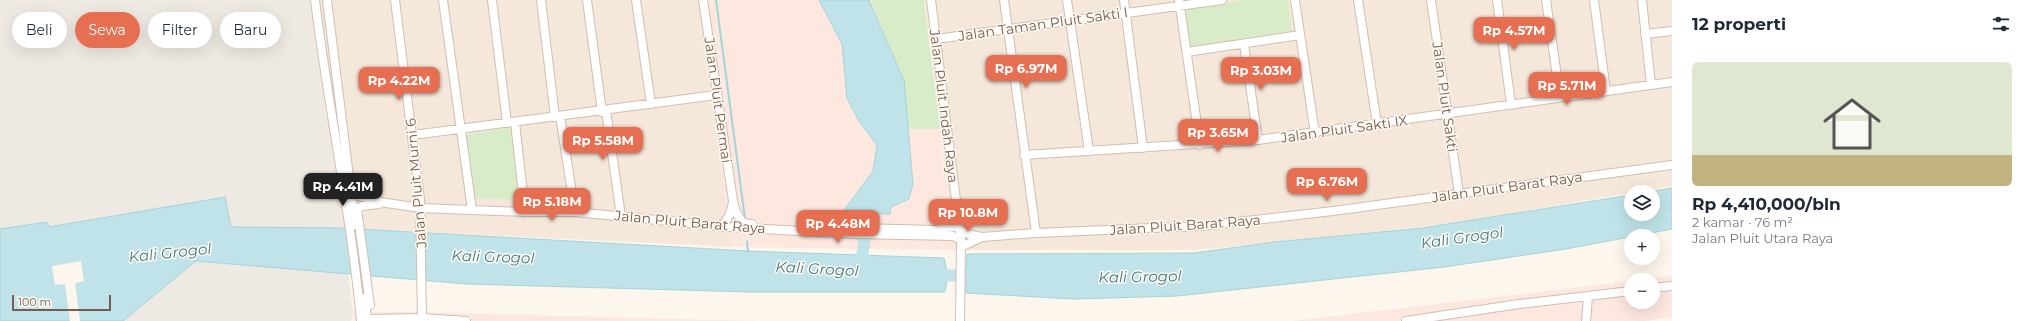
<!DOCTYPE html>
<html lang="id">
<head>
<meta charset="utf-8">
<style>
  body { margin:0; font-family:Montserrat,sans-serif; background:#f2f2f3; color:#1f2937; height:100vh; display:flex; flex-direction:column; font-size:15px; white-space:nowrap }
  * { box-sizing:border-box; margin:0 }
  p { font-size:13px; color:#747a83 }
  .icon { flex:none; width:22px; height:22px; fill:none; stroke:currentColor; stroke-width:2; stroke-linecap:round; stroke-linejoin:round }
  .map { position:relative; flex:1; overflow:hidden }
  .details { display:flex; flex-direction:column; background:#fff; width:360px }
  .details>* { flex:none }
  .guide { position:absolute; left:12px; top:12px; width:380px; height:36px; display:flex; gap:8px }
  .controls { position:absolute; left:1624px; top:185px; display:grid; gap:8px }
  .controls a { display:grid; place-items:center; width:36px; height:36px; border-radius:50%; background:#fff; box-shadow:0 4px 16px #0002; font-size:20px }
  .scale { position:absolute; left:12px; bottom:10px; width:99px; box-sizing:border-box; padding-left:4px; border:2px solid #7a5c4d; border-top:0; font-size:11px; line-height:14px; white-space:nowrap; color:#7a5c4d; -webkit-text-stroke:3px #fffaf3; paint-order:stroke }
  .price { position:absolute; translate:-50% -34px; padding:0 9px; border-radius:8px; background:#e76f51; color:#fff; font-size:13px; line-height:26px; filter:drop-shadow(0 1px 2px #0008) }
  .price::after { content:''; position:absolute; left:50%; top:24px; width:12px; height:9px; margin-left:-6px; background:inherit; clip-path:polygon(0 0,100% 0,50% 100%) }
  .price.active { background:#222; color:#fff }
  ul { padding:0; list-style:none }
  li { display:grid; align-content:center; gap:8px; height:212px; padding:0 20px }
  li span { display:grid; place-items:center; height:124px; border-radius:6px; color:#555 }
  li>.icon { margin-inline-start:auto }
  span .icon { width:72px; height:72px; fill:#fffc; stroke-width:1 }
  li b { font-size:17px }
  h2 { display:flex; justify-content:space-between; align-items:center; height:48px; padding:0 20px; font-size:17px }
  .tag { padding:0 14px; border-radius:18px; background:#fff; box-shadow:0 4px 16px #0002; font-size:14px; line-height:36px }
  .tag.active { background:#e76f51; color:#fff }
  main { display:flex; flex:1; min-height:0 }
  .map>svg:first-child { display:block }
  .residential { fill:#f5e8da }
  .commercial { fill:#fde8e0 }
  .industrial { fill:#efe9e4 }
  .green { fill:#d8ecc9 }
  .water { fill:#bfe3e8; stroke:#a5d3da }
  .pier { fill:#fdf6ec }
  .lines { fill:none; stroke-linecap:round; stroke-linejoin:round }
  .stream { stroke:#a5d3da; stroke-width:2 }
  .river { stroke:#bfe3e8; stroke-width:12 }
  .minor-casing { stroke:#d1beb0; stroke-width:10 }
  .minor { stroke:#fff; stroke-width:8 }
  .labels { text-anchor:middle; stroke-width:3; stroke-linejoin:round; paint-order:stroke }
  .street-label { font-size:14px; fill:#7a5c4d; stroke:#fffaf3 }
  .water-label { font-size:15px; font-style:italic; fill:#437c86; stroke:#fffaf3 }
</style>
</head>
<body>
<main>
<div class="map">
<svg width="1672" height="321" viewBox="0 0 1672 321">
  <rect width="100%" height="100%" fill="#fdf6ec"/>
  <!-- residential -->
  <path class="residential" d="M309 0H701L732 247 343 228Z
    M924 0H1672V186L1447 224 1197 250H955Z"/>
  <!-- commercial -->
  <path class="commercial" d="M701 0H922L955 250 732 247Z
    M1672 276V317L1646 321H1293L1631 281V302H1653V280H1639Z
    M353 312H415L760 321H355Z"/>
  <!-- industrial -->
  <path class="industrial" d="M0 0H309L343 228 353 312 351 321H0Z"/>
  <!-- green -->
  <path class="green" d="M871 0H924L940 129H902L895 61Z
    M1247 0H1288L1292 31 1190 47 1185 9Z
    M515 127 524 200 474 198 465 135Z"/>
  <!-- water -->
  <path class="water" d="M819 0H869L904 81 913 184 909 199 891 207 890 214 842 213 873 171 877 145 859 121 847 98 842 44Z
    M1672 188V229L1566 249 1444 267 1177 296 1073 299 966 293 967 254 1193 253 1275 242 1422 228 1631 195V214H1653V192H1649Z
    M225 197 231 227 340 228 748 251 944 258 948 275 945 292H750L466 284 196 261 123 321H0V229L47 222 49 227Z"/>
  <!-- pier -->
  <path class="pier" d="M81 261 84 281 75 283 80 321H70L65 284 55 285 52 266Z"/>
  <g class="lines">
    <!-- stream -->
    <path class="stream" d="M716 0 745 219
      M747 241 748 252"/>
    <!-- river -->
    <path class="river" d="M867 226 869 207 876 201
      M860 271 865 236
      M933 275 983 276"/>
    <defs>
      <path id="minor" d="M315 0C328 107 351 213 361 321
        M327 0 355 225
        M395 0 420 200 422 321
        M443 0 472 210
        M492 0 507 123
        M541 0 555 117
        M587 0 602 112
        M636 0 651 104
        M703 0 733 201 736 212 743 223 752 224
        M931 0 961 240 960 321
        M1004 0 1036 233
        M1067 0 1089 151
        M1124 0 1143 148
        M1179 0 1200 145
        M1295 0 1315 134
        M1358 0 1377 124
        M1431 0 1459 194
        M1497 0 1511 104
        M1546 0 1560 97
        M1594 0 1606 91
        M1642 0 1651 85
        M1645 34 1672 31
        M936 39 1222 0
        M1244 44 1258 140
        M1187 52 1300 35
        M606 111 621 216
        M560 116 575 212
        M515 122 525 212
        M413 135 716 95
        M1024 155 1258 140 1672 82
        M351 187 354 193 359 196 386 203 421 208 525 212H575L728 227 855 234 953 236 961 240
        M721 226C729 219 731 212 733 202
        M821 227 936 230 954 227 958 221
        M960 230 971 235 982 237 1036 233 1201 226 1333 211 1672 165
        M961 247 982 237
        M1653 288 1672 286
        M365 298 367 321
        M370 305 357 209 362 206 379 204
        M371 319 422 318 466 321
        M1406 321 1519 304 1631 291
        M1586 321 1588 297"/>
    </defs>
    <!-- minor casing -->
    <use href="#minor" class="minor-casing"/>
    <!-- minor -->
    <use href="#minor" class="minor"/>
  </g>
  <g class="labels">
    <!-- street labels -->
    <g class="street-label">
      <text transform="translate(1043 24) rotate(-8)" y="5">Jalan Taman Pluit Sakti I</text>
      <text transform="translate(1445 97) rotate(82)" y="5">Jalan Pluit Sakti</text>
      <text transform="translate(718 100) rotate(82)" y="5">Jalan Pluit Permai</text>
      <text transform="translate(944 106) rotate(83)" y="5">Jalan Pluit Indah Raya</text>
      <text transform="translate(1344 129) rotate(-8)" y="5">Jalan Pluit Sakti IX</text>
      <text transform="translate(416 183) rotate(-95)" y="5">Jalan Pluit Murni 6</text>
      <text transform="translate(1507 187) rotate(-8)" y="5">Jalan Pluit Barat Raya</text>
      <text transform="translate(690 222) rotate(5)" y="5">Jalan Pluit Barat Raya</text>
      <text transform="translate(1185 225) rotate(-4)" y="5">Jalan Pluit Barat Raya</text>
    </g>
    <!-- water labels -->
    <g class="water-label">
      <text transform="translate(1462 238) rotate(-8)" y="5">Kali Grogol</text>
      <text transform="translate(170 253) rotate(-6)" y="5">Kali Grogol</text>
      <text transform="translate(493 257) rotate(2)" y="5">Kali Grogol</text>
      <text transform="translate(817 269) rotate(3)" y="5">Kali Grogol</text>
      <text transform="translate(1140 277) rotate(-1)" y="5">Kali Grogol</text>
    </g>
  </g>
</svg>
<div class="controls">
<a><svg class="icon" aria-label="layers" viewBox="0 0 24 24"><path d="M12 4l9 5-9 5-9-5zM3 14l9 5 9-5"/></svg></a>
<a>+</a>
<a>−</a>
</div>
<div class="scale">100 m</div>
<b class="price" style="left:1514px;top:51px">Rp 4.57M</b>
<b class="price" style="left:1026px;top:89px">Rp 6.97M</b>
<b class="price" style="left:1261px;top:91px">Rp 3.03M</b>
<b class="price" style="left:399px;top:101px">Rp 4.22M</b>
<b class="price" style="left:1567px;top:106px">Rp 5.71M</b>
<b class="price" style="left:1218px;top:153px">Rp 3.65M</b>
<b class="price" style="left:603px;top:161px">Rp 5.58M</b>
<b class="price" style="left:1327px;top:202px">Rp 6.76M</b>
<b class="price active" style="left:343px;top:207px">Rp 4.41M</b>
<b class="price" style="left:552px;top:222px">Rp 5.18M</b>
<b class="price" style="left:968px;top:233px">Rp 10.8M</b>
<b class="price" style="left:838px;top:244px">Rp 4.48M</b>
<div class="guide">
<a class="tag">Beli</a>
<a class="tag active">Sewa</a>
<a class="tag">Filter</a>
<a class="tag">Baru</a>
</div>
</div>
<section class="details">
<h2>12 properti<svg class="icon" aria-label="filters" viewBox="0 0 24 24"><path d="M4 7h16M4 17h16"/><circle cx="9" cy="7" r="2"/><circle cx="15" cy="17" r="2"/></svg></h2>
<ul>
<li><span style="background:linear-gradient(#dfe7d0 75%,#c2b280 0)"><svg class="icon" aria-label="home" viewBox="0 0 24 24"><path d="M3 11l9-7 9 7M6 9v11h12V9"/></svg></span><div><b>Rp 4,410,000/bln</b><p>2 kamar · 76 m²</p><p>Jalan Pluit Utara Raya</p></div></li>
</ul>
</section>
</main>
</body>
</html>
